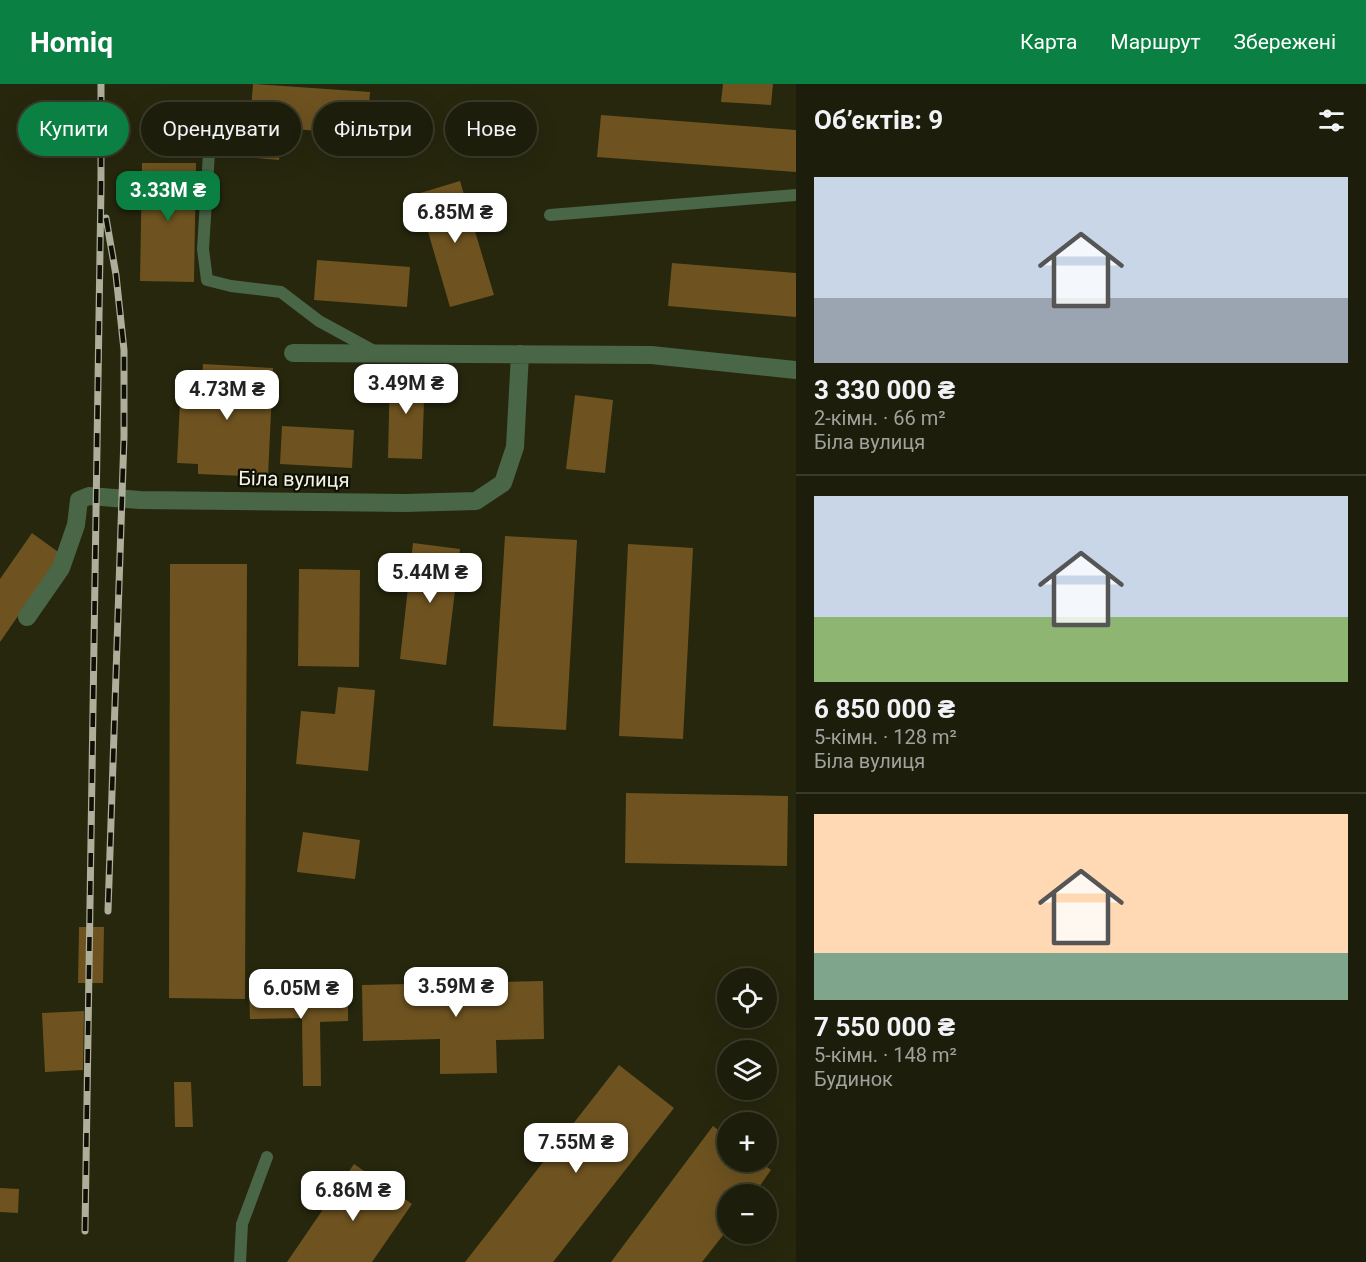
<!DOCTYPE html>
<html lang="uk">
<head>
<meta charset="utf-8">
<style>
  body { margin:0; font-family:Roboto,sans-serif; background:#292a18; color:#f1f3f6; height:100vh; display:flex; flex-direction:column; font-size:22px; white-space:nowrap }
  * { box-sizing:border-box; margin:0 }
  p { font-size:20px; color:#a0a29c }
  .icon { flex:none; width:33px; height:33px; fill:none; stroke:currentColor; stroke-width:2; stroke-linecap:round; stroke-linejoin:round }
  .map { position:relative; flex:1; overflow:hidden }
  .sheet { display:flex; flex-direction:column; background:#1c1d0a; width:570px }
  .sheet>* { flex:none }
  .top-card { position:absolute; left:18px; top:18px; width:570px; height:54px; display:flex; gap:12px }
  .controls { position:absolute; left:717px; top:884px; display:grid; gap:12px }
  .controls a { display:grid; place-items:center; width:60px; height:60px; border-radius:50%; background:#1c1d0a; box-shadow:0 6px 24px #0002,0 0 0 2px #3a3b2b; font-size:30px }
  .price { position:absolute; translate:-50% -51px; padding:0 14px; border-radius:12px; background:#fff; color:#222; font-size:20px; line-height:39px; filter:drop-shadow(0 2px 3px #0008) }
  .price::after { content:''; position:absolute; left:50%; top:36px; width:18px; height:14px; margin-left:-9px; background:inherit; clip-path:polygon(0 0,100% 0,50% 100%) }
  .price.selected { background:#0b8043; color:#fff }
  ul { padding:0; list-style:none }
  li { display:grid; align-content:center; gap:12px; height:318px; padding:0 18px }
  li+li { border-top:2px solid #3a3b2b }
  li span { display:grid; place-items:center; height:186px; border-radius:0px; color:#555 }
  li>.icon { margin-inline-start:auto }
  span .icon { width:108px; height:108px; fill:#fffc; stroke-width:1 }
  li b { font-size:26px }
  h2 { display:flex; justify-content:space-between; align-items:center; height:72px; padding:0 18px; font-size:26px }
  .tag { padding:0 21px; border-radius:27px; background:#1c1d0a; box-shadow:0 6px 24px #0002,0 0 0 2px #3a3b2b; font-size:21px; line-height:54px }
  .tag.selected { background:#0b8043; color:#fff }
  header { display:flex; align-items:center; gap:36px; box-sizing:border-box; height:84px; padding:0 30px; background:#0b8043; color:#fff }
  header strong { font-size:28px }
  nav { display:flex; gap:33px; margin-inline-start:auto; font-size:21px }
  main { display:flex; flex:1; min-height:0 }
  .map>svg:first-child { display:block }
  .building { fill:#6e5320 }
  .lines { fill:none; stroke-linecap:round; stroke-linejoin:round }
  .lane { stroke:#496646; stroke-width:12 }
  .street { stroke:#496646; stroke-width:18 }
  .rail-casing { stroke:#adaf9b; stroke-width:7 }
  .rail { stroke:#0f0f05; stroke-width:4.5; stroke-dasharray:14; stroke-linecap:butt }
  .labels { text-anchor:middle; stroke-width:4.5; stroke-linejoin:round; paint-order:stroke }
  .street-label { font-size:20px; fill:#f5f7e6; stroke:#0f0f05 }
</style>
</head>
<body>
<header>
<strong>Homiq</strong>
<nav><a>Карта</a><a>Маршрут</a><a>Збережені</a></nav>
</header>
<main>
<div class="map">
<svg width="796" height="1178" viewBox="0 0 796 1178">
  <rect width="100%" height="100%" fill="#26270d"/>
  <!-- building -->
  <path class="building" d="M253 0 370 8 367 51 282 44 279 76 247 73Z
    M723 0H773L771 21 721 18Z
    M601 31 796 46V88L597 73Z
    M142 79H196L194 198 140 197Z
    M460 97 494 211 450 223 417 110Z
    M317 176 410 183 407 223 314 216Z
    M672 179 796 189V233L668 222Z
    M203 280 273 284 268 393 198 390V380L177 379 181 298 202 299Z
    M390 287 425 288 422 375 388 374Z
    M575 311 613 316 605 389 566 385Z
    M282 342 354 346 352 384 280 380Z
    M32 449 61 470 0 558V495Z
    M505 452 577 456 566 646 493 642Z
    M413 459 460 465 446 581 400 575Z
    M628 460 693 464 683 655 619 652Z
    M170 480H247L245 915 169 914Z
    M299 485 360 486 359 583 298 582Z
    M338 603 375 606 368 687 296 680 301 627 335 630Z
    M626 709 788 712 787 782 625 779Z
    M303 748 360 756 355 795 297 788Z
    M79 843H104L103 899H78Z
    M543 897 544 955 496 956 497 989 440 990V955L363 957 362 901Z
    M326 904V918H348V937L320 938 321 1002H303L302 934 250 935 249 906Z
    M84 927 83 986 45 988 42 929Z
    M619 981 674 1024 553 1178H465Z
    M174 998H191L193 1043H175Z
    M713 1042 728 1053V1077H759L771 1086 754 1110H728V1145L702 1178H611Z
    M354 1080 412 1120 372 1178H287Z
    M0 1104 19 1105 18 1129 0 1128Z"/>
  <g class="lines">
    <!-- lane -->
    <path class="lane" d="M209 69 203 165 207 196 231 202 281 208 319 237 374 267
      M550 131 796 111
      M240 1178 242 1140 267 1073"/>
    <!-- street -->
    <path class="street" d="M293 269 651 271 796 286
      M27 533 61 484 76 441 79 416 89 412 140 416 405 419 476 417 503 399 515 363 520 270"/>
    <defs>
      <path id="rail" d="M106 134 116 191 124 266V353L108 827
        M85 1147 101 102V0"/>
    </defs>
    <!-- rail casing -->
    <use href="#rail" class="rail-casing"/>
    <!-- rail -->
    <use href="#rail" class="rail"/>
  </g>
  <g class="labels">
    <!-- street labels -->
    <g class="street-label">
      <text transform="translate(294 395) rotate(1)" y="7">Біла вулиця</text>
    </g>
  </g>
</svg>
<div class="controls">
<a><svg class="icon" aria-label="locate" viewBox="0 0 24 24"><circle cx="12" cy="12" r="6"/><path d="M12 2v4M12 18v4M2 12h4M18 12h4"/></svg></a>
<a><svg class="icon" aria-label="layers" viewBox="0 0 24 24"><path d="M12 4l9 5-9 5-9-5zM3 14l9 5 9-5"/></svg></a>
<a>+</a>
<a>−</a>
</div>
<b class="price selected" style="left:168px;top:138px">3.33M ₴</b>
<b class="price" style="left:455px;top:160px">6.85M ₴</b>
<b class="price" style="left:406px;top:331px">3.49M ₴</b>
<b class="price" style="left:227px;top:337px">4.73M ₴</b>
<b class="price" style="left:430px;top:520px">5.44M ₴</b>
<b class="price" style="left:456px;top:934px">3.59M ₴</b>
<b class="price" style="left:301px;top:936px">6.05M ₴</b>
<b class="price" style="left:576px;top:1090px">7.55M ₴</b>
<b class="price" style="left:353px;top:1138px">6.86M ₴</b>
<div class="top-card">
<a class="tag selected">Купити</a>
<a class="tag">Орендувати</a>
<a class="tag">Фільтри</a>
<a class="tag">Нове</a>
</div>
</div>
<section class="sheet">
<h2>Об’єктів: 9<svg class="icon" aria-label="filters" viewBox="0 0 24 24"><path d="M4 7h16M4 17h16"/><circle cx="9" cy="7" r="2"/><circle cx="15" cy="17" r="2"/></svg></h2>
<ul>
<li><span style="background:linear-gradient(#c9d6e8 65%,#9aa5b1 0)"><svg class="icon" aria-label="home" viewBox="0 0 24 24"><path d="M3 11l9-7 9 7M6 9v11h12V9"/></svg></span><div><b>3 330 000 ₴</b><p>2-кімн. · 66 m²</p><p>Біла вулиця</p></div></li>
<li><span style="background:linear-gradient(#c9d6e8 65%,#8fb573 0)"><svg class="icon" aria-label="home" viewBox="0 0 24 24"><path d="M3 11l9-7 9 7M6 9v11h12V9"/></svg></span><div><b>6 850 000 ₴</b><p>5-кімн. · 128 m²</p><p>Біла вулиця</p></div></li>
<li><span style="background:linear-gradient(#ffd9b3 75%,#7fa58c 0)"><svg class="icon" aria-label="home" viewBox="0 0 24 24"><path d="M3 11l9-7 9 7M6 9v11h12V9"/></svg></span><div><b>7 550 000 ₴</b><p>5-кімн. · 148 m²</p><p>Будинок</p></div></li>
</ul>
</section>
</main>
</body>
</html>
